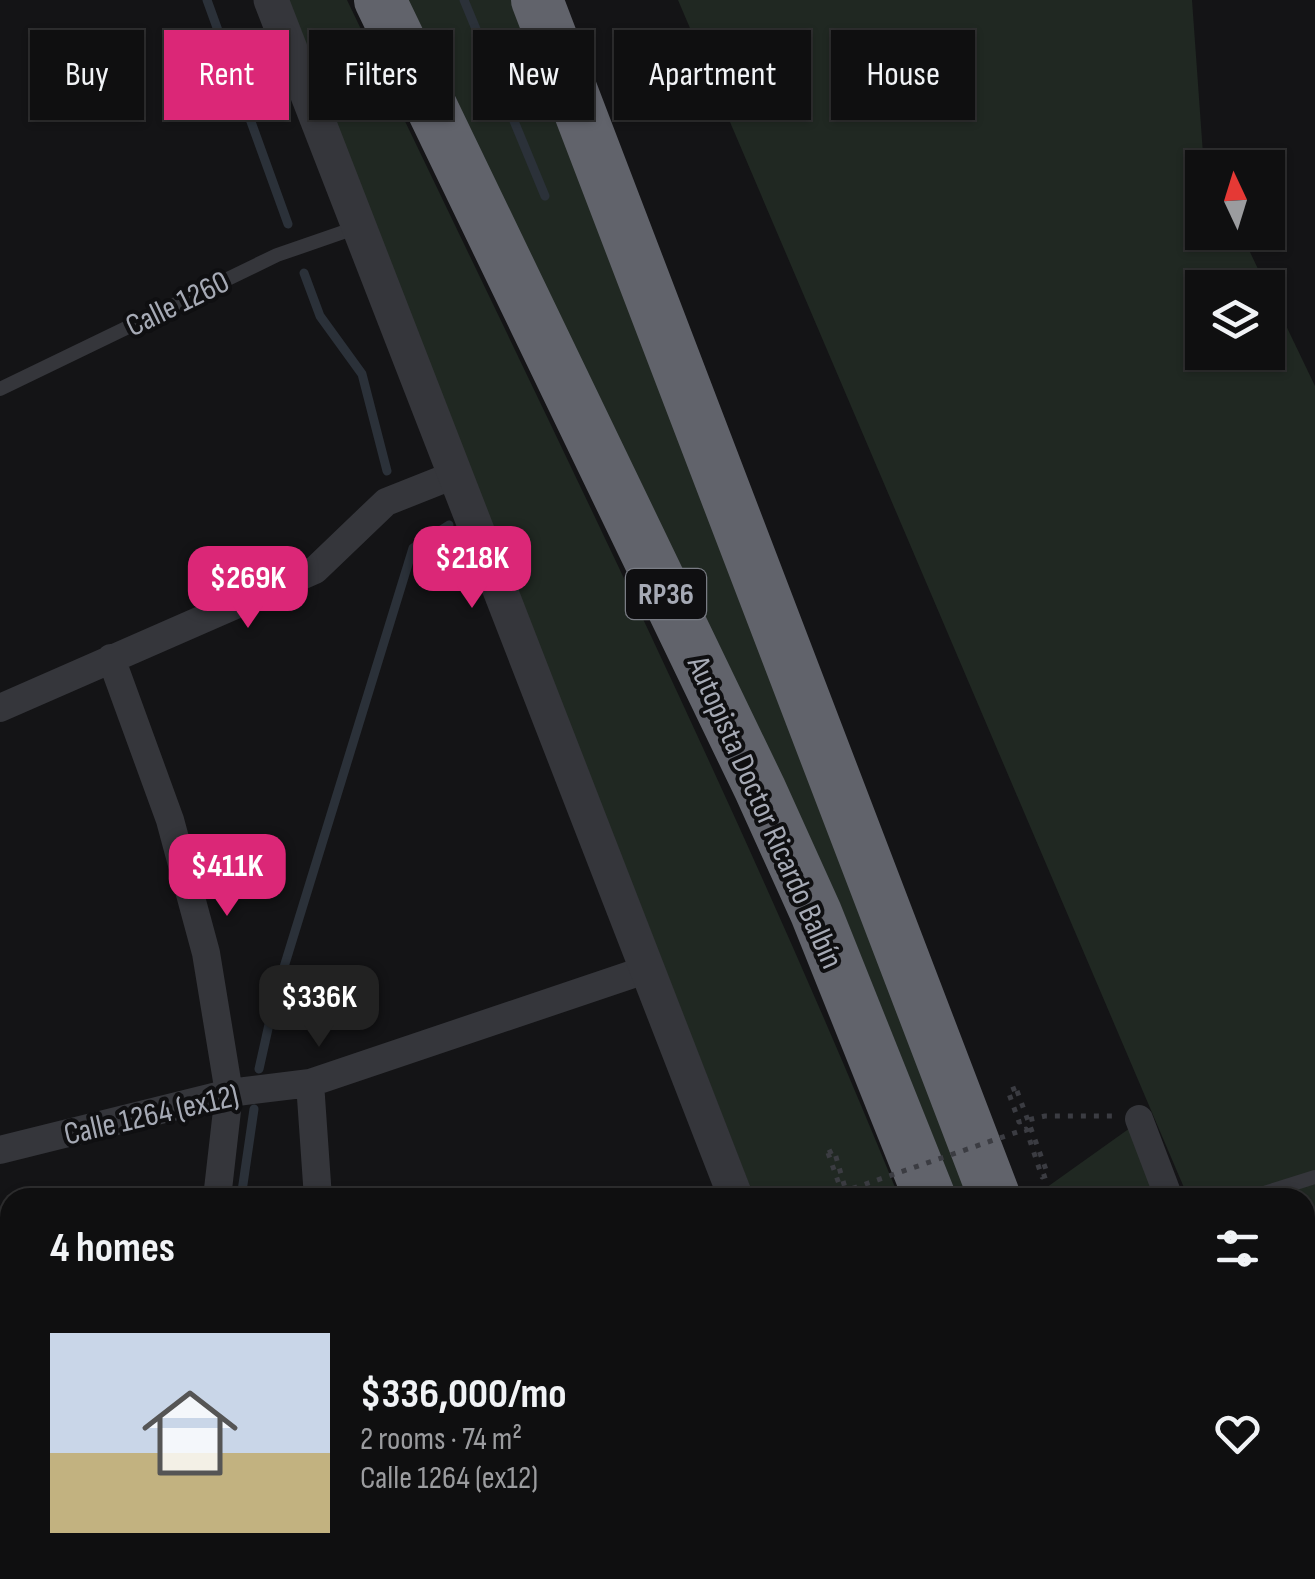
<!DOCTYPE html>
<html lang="en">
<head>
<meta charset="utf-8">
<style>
  body { margin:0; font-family:"Sofia Sans Condensed",sans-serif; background:#1d1d1e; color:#f1f3f6; height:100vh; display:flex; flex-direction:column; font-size:38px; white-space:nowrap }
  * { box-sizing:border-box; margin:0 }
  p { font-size:32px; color:#9b9c9f }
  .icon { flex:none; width:55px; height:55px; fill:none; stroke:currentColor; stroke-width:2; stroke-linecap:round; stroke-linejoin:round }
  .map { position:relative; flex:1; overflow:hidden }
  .sheet { position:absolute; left:0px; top:1188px; width:1315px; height:392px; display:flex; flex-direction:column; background:#0f0f10; border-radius:30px 30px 0 0; box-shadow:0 2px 8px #0004,0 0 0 2px #2f2f30 }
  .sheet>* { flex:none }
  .top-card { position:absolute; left:30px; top:30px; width:1255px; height:90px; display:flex; gap:20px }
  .needle { width:65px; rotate:356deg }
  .buttons { position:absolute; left:1185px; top:150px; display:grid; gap:20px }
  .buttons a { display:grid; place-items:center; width:100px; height:100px; border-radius:0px; background:#0f0f10; box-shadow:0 2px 8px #0004,0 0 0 2px #2f2f30; font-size:50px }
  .price { position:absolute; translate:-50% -85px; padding:0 22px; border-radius:20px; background:#db2777; color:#fff; font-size:32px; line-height:65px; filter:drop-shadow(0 2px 5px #0008) }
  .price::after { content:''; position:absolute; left:50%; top:60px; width:30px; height:22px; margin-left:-15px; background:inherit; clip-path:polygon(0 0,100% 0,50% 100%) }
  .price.on { background:#222; color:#fff }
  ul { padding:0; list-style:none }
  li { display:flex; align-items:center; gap:30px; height:250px; padding:0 50px }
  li+li { border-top:2px solid #2f2f30 }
  li span { display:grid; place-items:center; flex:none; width:280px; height:200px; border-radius:0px; color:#555 }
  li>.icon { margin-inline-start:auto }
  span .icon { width:120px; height:120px; fill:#fffc; stroke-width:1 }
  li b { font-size:42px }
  h2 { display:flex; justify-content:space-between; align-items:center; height:120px; padding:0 50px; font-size:42px }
  .tag { padding:0 35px; border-radius:0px; background:#0f0f10; box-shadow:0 2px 8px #0004,0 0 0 2px #2f2f30; font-size:35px; line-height:90px }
  .tag.on { background:#db2777; color:#fff }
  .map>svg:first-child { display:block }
  .green { fill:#202822 }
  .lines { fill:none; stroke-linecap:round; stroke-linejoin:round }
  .stream { stroke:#2b3139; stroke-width:9 }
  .path { stroke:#3b3c42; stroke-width:5; stroke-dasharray:5 8; stroke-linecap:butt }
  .service { stroke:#35363b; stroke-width:14 }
  .minor { stroke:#35363b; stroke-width:28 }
  .tertiary { stroke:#35363b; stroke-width:35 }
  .motorway { stroke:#61636b; stroke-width:52 }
  .path-bridge { stroke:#3b3c42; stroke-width:5; stroke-dasharray:5 8; stroke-linecap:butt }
  .labels { text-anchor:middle; stroke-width:8; stroke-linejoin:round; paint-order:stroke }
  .shield { fill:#0f0f11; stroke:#797c84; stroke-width:2.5 }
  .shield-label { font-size:30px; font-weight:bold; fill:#a6aab5 }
  .street-label { font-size:32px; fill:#a6aab5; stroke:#0f0f11 }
</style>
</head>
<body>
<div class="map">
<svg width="1315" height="1579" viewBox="0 0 1315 1579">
  <rect width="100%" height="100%" fill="#141416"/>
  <!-- green -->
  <path class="green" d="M288 0H347C536 397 733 790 899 1197H754Z
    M405 0H513L974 1197H948Z
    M678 0H1192L1203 154 1210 167 1202 168V232L1241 233 1267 288H1202V352H1268V288L1315 386V1496L1305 1473V1198L1188 1197Z
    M1130 1128 1156 1197H1045L1043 1190Z
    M898 1570H1027L1030 1579H901Z"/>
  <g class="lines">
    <!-- stream -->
    <path class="stream" d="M207 0 288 224
      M464 0 545 196
      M304 273 320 316 362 374 387 471
      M259 1069 276 993 413 548 449 525
      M241 1198 254 1109
      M193 1579 194 1570"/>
    <!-- path -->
    <path class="path" d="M1016 1088 1008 1091 1019 1122 1045 1116H1112
      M828 1153 834 1150 848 1198
      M828 1153 844 1198"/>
    <!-- service -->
    <path class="service" d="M0 389 277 255 358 227
      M1248 1198 1315 1177"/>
    <!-- minor -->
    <path class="minor" d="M111 658 170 820 206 953 229 1093 217 1198
      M0 708 315 570 386 502 454 475
      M310 1083 318 1198
      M1139 1119 1169 1198
      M0 1150 229 1093 310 1083 645 970
      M0 1494 10 1485
      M1305 1554 1315 1579
      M400 1570 405 1579
      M170 1579 171 1570"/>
    <!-- tertiary -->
    <path class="tertiary" d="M271 0 736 1198
      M877 1570 880 1579"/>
    <!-- motorway -->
    <path class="motorway" d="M380 0 760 789 816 913 930 1198
      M537 0 995 1198
      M1065 1570 1069 1579
      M1140 1570 1144 1579"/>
    <!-- path-bridge -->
    <path class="path-bridge" d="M850 1198 848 1190 1026 1129 1042 1177 1048 1175 1016 1088"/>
  </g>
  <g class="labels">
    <!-- shield labels -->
    <rect class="shield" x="626" y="569" width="80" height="50" rx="8"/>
    <g class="shield-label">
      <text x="666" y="604">RP36</text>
    </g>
    <!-- street labels -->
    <g class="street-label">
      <text transform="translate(177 303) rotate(-26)" y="11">Calle 1260</text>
      <text transform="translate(766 812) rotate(66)" y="11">Autopista Doctor Ricardo Balbín</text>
      <text transform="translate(151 1114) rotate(-13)" y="11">Calle 1264 (ex12)</text>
    </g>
  </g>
</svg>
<div class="buttons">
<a><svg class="needle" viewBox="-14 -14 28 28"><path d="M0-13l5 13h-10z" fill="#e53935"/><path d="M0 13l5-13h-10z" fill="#9b9c9f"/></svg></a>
<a><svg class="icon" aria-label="layers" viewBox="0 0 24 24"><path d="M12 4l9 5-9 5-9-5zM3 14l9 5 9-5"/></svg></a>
</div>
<b class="price" style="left:472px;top:611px">$218K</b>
<b class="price" style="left:248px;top:631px">$269K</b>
<b class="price" style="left:227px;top:919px">$411K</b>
<b class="price on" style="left:319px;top:1050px">$336K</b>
<div class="top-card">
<a class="tag">Buy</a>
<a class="tag on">Rent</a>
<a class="tag">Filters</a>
<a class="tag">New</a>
<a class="tag">Apartment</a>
<a class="tag">House</a>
</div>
<section class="sheet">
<h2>4 homes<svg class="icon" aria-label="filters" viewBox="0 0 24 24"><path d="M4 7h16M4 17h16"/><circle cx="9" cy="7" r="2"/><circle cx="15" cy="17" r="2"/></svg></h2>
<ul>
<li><span style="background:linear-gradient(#c9d6e8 60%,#c2b280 0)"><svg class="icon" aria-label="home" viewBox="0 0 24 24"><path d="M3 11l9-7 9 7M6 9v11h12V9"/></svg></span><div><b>$336,000/mo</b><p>2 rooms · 74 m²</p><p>Calle 1264 (ex12)</p></div><svg class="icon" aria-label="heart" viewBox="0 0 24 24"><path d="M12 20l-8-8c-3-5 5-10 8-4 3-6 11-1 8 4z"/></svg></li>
</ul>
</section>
</div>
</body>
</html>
